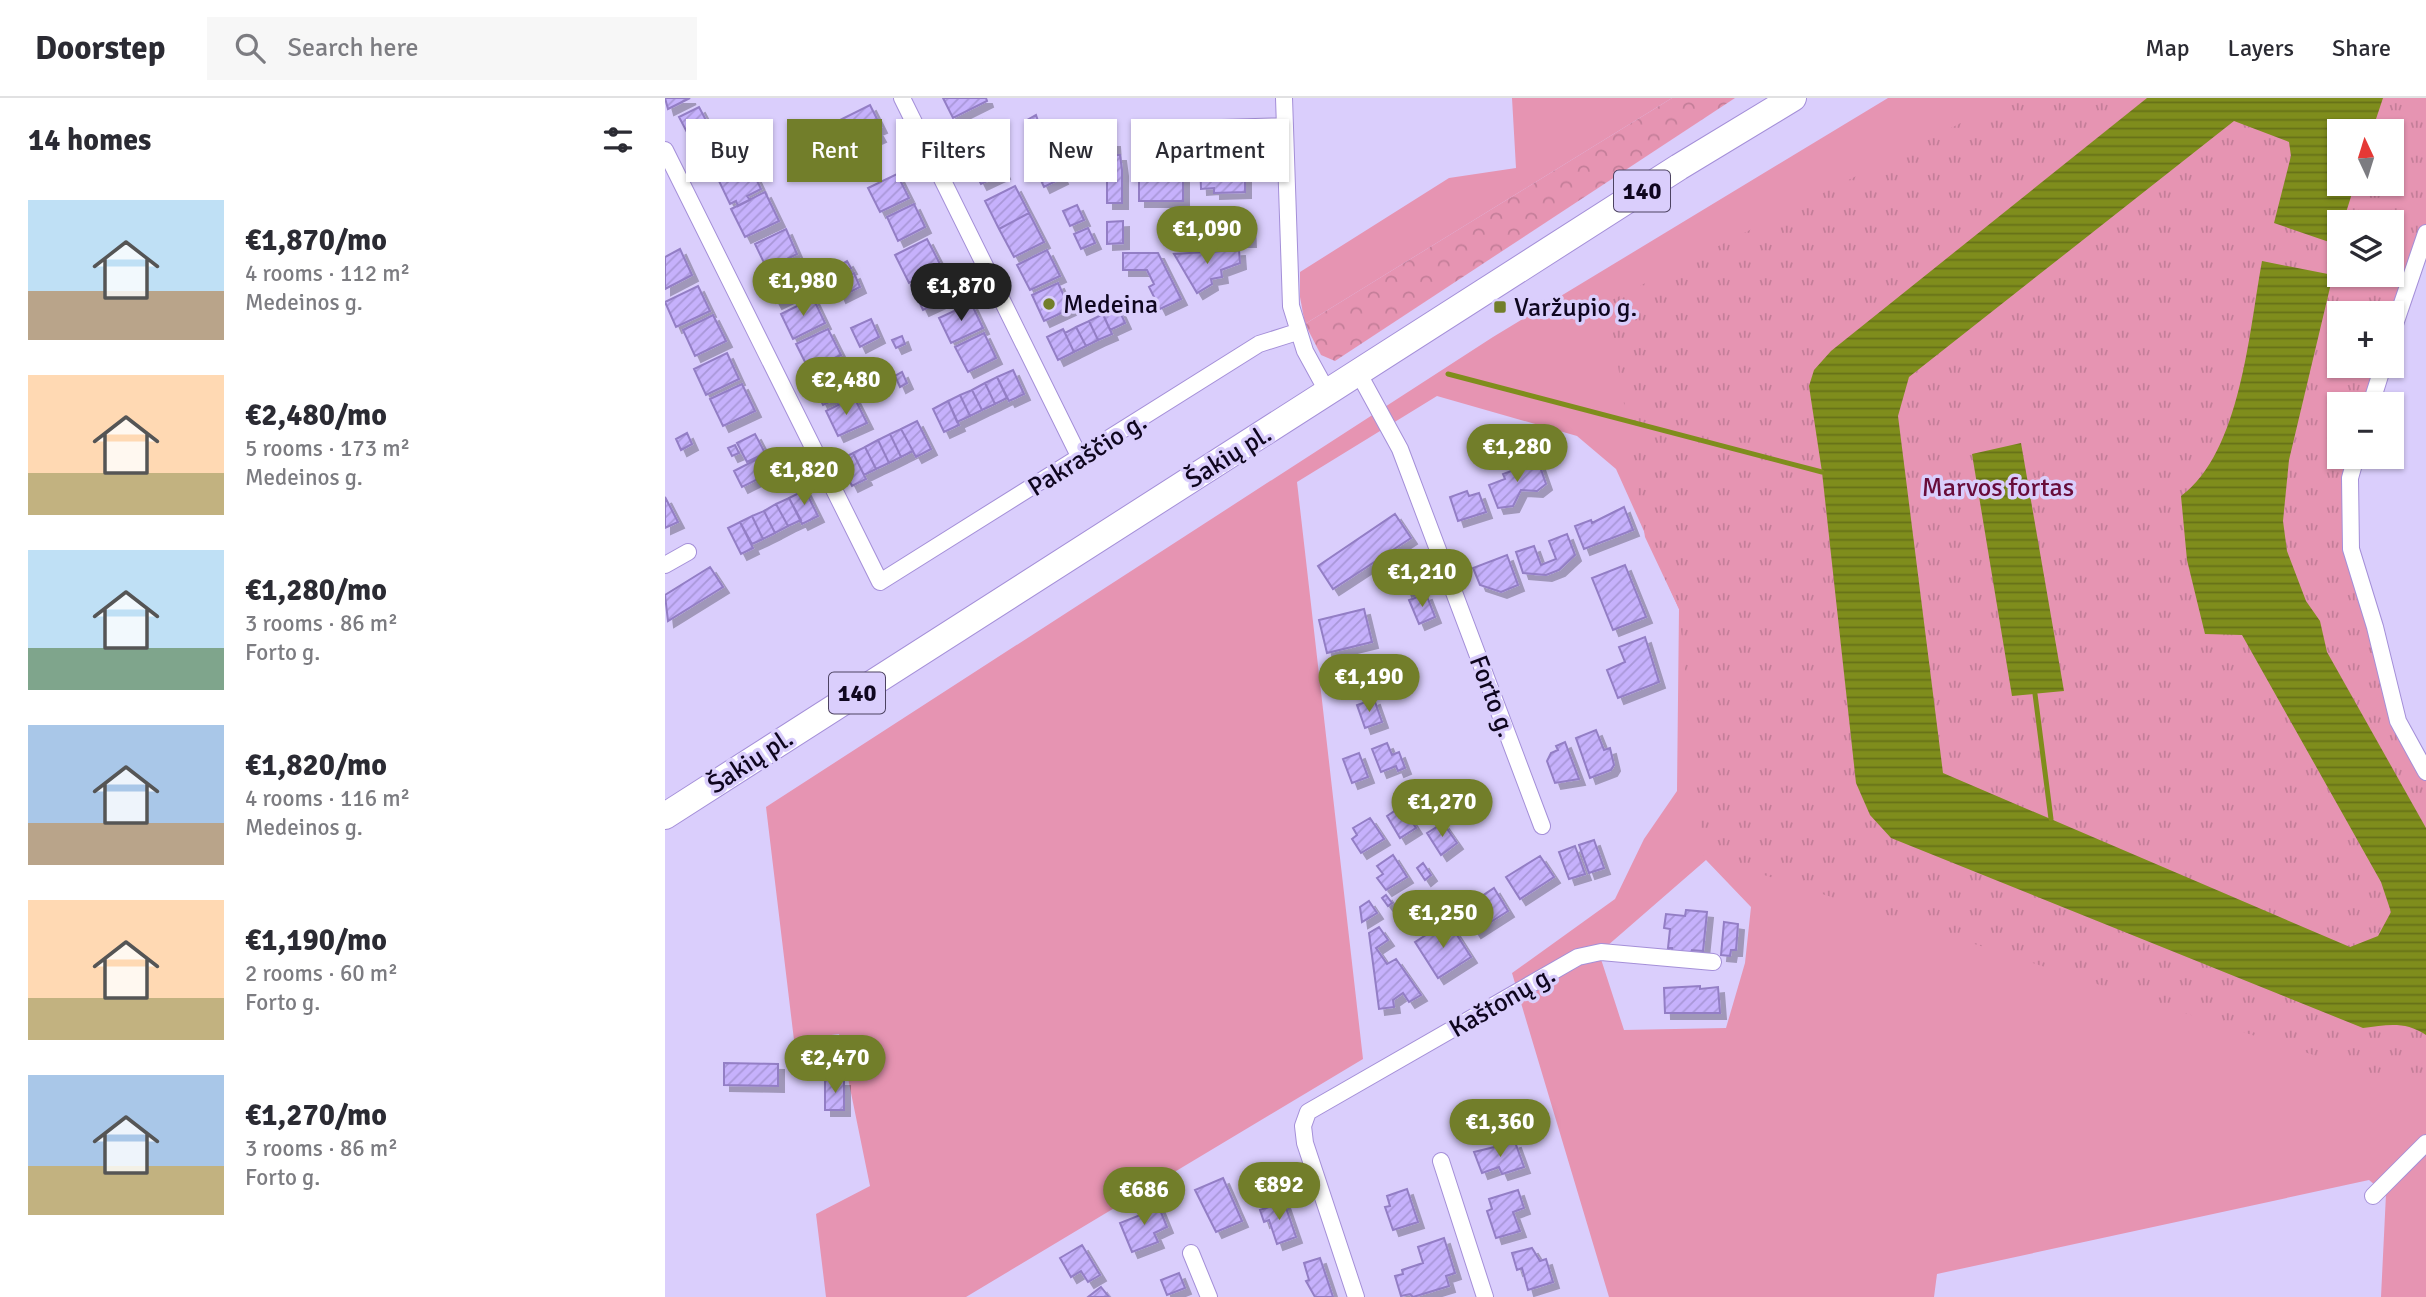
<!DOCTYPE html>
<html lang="en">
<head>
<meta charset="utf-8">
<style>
  body { margin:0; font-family:Signika,sans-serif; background:#f7f7f7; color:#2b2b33; height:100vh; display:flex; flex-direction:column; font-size:26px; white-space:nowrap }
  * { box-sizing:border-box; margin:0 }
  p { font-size:23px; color:#7c7c81 }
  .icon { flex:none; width:38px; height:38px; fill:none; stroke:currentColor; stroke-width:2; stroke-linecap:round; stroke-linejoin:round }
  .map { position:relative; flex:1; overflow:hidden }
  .sheet { display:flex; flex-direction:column; background:#fff; width:665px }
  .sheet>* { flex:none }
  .guide { position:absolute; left:21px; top:21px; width:665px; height:63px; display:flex; gap:14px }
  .needle { width:46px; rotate:356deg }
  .tools { position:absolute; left:1662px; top:21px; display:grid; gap:14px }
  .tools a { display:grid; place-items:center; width:77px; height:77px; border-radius:0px; background:#fff; box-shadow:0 2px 5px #0004; font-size:35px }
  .price { position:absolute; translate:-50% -60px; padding:0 16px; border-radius:24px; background:#727e2a; color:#fff; font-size:23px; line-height:46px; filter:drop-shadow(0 2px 4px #0008) }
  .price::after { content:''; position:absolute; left:50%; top:42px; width:21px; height:16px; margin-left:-10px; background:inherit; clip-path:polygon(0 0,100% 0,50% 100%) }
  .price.current { background:#222; color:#fff }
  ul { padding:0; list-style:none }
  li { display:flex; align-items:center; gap:21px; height:175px; padding:0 28px }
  li span { display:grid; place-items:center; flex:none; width:196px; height:140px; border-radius:0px; color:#555 }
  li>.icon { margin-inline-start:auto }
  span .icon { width:84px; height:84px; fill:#fffc; stroke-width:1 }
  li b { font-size:30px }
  h2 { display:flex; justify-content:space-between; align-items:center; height:84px; padding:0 28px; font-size:30px }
  .tag { padding:0 24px; border-radius:0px; background:#fff; box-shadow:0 2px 5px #0004; font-size:24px; line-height:63px }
  .tag.current { background:#727e2a; color:#fff }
  header { display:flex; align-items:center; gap:42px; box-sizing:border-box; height:98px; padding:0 35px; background:#fff; border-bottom:2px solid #e1e1e2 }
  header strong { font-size:33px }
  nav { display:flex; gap:38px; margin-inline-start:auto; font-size:24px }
  .search { width:490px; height:63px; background:#f7f7f7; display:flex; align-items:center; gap:18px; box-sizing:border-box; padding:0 24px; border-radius:0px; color:#7c7c81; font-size:26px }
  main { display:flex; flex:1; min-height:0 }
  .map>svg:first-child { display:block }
  .grass { fill:#e694b2; fill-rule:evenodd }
  .forest { fill:url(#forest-crowns) }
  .park { fill:url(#park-tufts); fill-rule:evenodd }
  .water { fill:url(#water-rules) }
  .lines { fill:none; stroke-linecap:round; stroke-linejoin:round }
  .stream { stroke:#7f8d1c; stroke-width:5 }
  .building { fill:url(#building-hatch); stroke:#937ec5; stroke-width:2; filter:url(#shadow) }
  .street-casing { stroke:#a48fd8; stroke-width:18 }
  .primary-casing { stroke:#a48fd8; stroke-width:28 }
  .street { stroke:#fff; stroke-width:16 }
  .primary { stroke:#fff; stroke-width:26 }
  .poi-dot { fill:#727e2a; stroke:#dacefc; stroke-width:2.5 }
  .labels { text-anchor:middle; stroke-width:7; stroke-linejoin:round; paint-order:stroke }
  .shield { fill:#dacefc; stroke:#4c4261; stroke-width:2 }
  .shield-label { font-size:24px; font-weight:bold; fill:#0f061f }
  .poi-label { font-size:26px; fill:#0f061f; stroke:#dacefc; text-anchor:start }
  .street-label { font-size:26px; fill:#0f061f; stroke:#dacefc }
  .park-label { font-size:26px; fill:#680c3a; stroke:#dacefc }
</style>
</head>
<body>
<header>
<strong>Doorstep</strong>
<div class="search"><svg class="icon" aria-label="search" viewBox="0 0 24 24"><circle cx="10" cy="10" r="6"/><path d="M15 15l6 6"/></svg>Search here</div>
<nav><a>Map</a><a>Layers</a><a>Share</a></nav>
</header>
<main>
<section class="sheet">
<h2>14 homes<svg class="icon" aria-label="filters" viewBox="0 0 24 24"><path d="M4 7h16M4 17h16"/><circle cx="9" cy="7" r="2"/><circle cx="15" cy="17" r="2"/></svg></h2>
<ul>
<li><span style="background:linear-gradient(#bfe0f5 65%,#b9a48a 0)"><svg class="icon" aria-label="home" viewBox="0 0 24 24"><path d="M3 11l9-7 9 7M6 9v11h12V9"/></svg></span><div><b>€1,870/mo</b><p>4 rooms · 112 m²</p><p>Medeinos g.</p></div></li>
<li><span style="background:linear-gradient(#ffd9b3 70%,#c2b280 0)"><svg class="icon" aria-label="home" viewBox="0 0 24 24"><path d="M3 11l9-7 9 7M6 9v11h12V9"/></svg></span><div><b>€2,480/mo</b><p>5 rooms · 173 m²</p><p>Medeinos g.</p></div></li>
<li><span style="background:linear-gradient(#bfe0f5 70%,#7fa58c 0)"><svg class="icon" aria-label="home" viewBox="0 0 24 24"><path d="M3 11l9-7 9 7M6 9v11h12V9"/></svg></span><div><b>€1,280/mo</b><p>3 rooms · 86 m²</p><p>Forto g.</p></div></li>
<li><span style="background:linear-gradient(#a9c7e8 70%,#b9a48a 0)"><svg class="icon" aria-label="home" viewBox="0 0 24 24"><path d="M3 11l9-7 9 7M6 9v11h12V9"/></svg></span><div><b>€1,820/mo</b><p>4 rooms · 116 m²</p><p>Medeinos g.</p></div></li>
<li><span style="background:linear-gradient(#ffd9b3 70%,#c2b280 0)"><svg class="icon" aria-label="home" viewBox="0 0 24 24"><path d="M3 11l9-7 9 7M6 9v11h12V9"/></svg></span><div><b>€1,190/mo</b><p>2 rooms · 60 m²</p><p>Forto g.</p></div></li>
<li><span style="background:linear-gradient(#a9c7e8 65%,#c2b280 0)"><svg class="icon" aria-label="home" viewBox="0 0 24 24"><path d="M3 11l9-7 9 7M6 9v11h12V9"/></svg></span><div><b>€1,270/mo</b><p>3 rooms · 86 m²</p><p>Forto g.</p></div></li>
</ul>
</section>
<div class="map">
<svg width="1761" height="1199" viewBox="0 0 1761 1199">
  <defs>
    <pattern id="forest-crowns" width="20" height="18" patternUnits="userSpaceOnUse" patternTransform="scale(1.75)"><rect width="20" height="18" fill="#e694b2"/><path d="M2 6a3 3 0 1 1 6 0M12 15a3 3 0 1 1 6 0" fill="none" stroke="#c47e99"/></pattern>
    <pattern id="park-tufts" width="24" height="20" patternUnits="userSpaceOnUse" patternTransform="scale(1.75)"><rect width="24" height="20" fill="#e694b2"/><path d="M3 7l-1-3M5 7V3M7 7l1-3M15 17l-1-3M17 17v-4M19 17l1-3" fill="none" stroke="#c47e99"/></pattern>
    <pattern id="water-rules" width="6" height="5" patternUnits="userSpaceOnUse" patternTransform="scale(1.75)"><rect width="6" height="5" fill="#7f8d1c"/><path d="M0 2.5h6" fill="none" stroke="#667118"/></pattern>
    <pattern id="building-hatch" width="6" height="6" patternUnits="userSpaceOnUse" patternTransform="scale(1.75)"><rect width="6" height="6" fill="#c6b1fc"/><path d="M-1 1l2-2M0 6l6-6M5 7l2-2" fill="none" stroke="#a997d8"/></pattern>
    <filter id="shadow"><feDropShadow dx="6" dy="6" stdDeviation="0" flood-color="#0004"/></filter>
  </defs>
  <rect width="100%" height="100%" fill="#dacefc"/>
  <!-- grass -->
  <path class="grass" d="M847 0H1007L640 226 635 199V174L784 80 851 70Z
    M1223 0H1482L1761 937V1199H1716L1721 1096 1704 1082 1272 1176 1269 1199H944L847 875 950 801 979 741 1012 693 1014 511 951 371 912 338 772 298 632 384 698 961 301 1199H161L151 1116 205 1088 174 936 129 942 101 709 828 239ZM1041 762 1086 809 1080 865 1061 930 959 932 934 855Z"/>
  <!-- forest -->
  <path class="forest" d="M1007 0H1070L670 263 656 257 640 226Z"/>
  <!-- park -->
  <path class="park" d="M1345 0H1761V140L1727 246V215H1675V268H1720L1708 306H1675V359H1692L1686 451 1733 623 1761 675V994L1038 757 1014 511 980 439 943 204ZM1675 33H1727V86H1675ZM1675 124H1727V177H1675Z"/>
  <!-- water -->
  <path class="water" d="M1482 0H1718L1707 33H1675V86H1690L1678 124H1675L1670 146 1609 125 1626 58 1624 44 1569 23 1244 279 1233 318 1278 675 1685 849 1713 838 1726 814 1716 784 1577 537 1540 536 1522 462 1516 398C1576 354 1584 233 1597 163L1668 177 1624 362 1618 423 1622 453 1641 503 1655 523 1662 554 1761 730V937C1740 923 1722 927 1698 930L1226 740 1205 717 1191 685 1157 374 1144 288 1149 272 1166 253Z
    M1356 345 1399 593 1347 598 1307 356Z"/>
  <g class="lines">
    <!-- stream -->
    <path class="stream" d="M783 276 1157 374
      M1370 596 1386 721"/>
  </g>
  <!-- building -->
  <path class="building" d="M0 0H25L3 11Z
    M278 0H321L322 3 288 20Z
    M205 7 216 29 211 31 215 38 204 43 209 52 185 63 167 26Z
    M34 9 46 32 52 30 60 46 52 50 56 58 39 67 14 19Z
    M371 17 373 23 365 27 362 22Z
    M317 22 326 41 301 53 291 35Z
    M421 43H449L450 57H455L457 72V105H442V74L422 75Z
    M329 55 339 75 316 86 306 66Z
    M495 61V72H518V103H474V62Z
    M557 62H580V94L549 95V90L536 91 535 66H557Z
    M389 63 397 80 379 89 371 72Z
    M84 66 96 91 82 98 85 102 73 108 71 103 65 106 53 81Z
    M232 76 244 100 215 114 203 90Z
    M350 88 364 115 334 131 320 103Z
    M100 94 114 123 80 139 66 111Z
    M249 106 260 129 233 143 222 119Z
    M412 107 419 122 405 128 398 113Z
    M364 115 379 144 349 159 334 131Z
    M458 123V145L442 146V124Z
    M584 123 585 143H561V124Z
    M523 126 524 138 503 139 502 127Z
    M423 130 430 145 416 151 409 136Z
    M121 131 132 156 102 171 90 146Z
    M262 141 276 168 244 185 230 157Z
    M15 151 27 177 0 191V159Z
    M382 152 395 178 365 192 352 167Z
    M574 152 575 165 556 172 557 179 546 181 547 186 532 195 509 156Z
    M458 155H493L516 201 495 211 484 189 489 186 482 172H458Z
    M135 161 148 187 111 205 98 180Z
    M182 163 186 170 170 179 166 172Z
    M278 172 290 197 258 212 246 187Z
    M189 175 195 189 175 199 169 185Z
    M393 185 405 211 379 223 367 197Z
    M33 188 45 213 11 229 0 204Z
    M148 200 160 225 128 241 116 216Z
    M450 203 460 225 445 232 435 210Z
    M306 205 318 230 286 245 274 220Z
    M438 216 447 236 433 242 424 223Z
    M48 217 61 243 30 258 18 232Z
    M206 221 214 239 195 249 186 230Z
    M424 223 433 242 421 248 411 229Z
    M411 229 421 248 409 254 400 235Z
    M163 231 176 257 144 272 131 246Z
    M398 231 409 254 393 262 382 239Z
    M319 235 331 260 303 274 290 249Z
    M237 238 240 246 231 250 227 242Z
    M62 255 74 281 41 297 29 271Z
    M178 266 190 292 158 307 146 281Z
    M348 272 359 296 344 303 332 279Z
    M237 274 242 285 235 289 230 278Z
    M332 279 342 300 330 306 320 285Z
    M320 285 330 306 317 312 307 292Z
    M77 286 90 313 58 328 45 301Z
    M307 292 317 312 305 318 295 297Z
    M295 297 305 318 292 324 283 303Z
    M189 299 202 325 173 338 161 313Z
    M283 303 294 327 279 334 268 311Z
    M252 323 266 351 251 359 236 331Z
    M236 331 248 353 236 359 225 336Z
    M22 335 27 346 16 352 11 341Z
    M90 336 100 355 82 364 72 345Z
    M225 336 236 359 224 365 213 342Z
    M213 342 224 365 211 371 200 349Z
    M70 347 74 355 67 358 63 350Z
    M200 349 211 371 199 377 188 355Z
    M112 351 121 367 77 389 69 373Z
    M188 355 201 381 187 388 174 362Z
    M873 363 881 386 872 393 856 392 848 408 833 410 824 387 840 381 838 376Z
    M140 392 153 418 137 426 124 400Z
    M802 393 804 398 814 395 821 414 793 423 785 399Z
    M0 399 13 424 0 430Z
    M124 400 136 422 123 428 111 406Z
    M111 406 123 428 110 435 99 413Z
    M959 409 968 432 919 451 910 428 926 422 927 425Z
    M99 413 110 435 98 441 87 418Z
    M730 416 746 440 668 491 653 468Z
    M87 418 98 441 87 446 75 424Z
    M75 424 88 450 76 456 63 430Z
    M902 436 910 457 894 472 881 477 858 475 851 454 869 448 876 467 891 461 884 443Z
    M842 457 853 487 836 494 815 487 808 470Z
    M750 464 759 487 741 493 733 470Z
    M960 467 981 519 948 532 927 480Z
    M45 469 58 489 3 523 0 497Z
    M761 496 770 519 754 526 744 502Z
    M699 511 707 544 662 555 654 522Z
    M980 539 994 584 953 600 942 572 960 564 954 549Z
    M709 559 717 582 690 592 685 577 694 574 691 566Z
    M709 601 717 624 700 630 692 607Z
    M931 632 939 652 945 650 949 667 946 672 925 680 911 640Z
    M900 644 914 681 890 685 882 663 886 655 893 652 891 648Z
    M722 645 727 657 734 654 740 670 733 673 731 668 716 674 707 651Z
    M694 655 703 679 687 685 678 661Z
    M737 708 751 730 735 740 722 718Z
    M705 720 719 741 696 755 687 741 692 737 688 730Z
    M778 725 792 745 776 757 762 735Z
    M929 742 939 770 924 775 914 747Z
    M910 748 920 776 904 781 894 754Z
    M728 757 742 779 721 792 712 780 718 776 712 768Z
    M875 758 889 779 855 801 841 779Z
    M758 765 766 777 760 782 752 770Z
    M829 790 843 813 810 834 796 812Z
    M721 797 727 805 723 808 717 800Z
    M704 803 712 815 697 824 695 809Z
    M1021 812 1042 814 1038 853 1027 852 1026 856 1007 854V850H1003L1005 831 999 830 1001 816 1020 818Z
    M783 823 806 859 773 880 750 844Z
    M1059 824 1073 826 1071 852H1066L1065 858 1056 857Z
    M714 829 723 842 711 850 722 866 731 861 756 897 744 904 738 895 728 902 729 909 714 911 704 835Z
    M1035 888V891L1053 889 1055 915H1000L999 890Z
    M59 965 113 966V988L59 987Z
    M160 982H179V1012H160Z
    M850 1044 859 1069 837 1076 834 1069 817 1075 809 1054Z
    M558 1080 577 1123 551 1134 530 1092Z
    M742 1091 753 1124 728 1132 720 1109 725 1108 722 1098Z
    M853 1092 859 1110 848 1114 855 1133 831 1140 822 1113 827 1111 824 1101Z
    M491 1102 502 1129 489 1135 493 1144 467 1154 455 1125 478 1116 474 1108Z
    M619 1104 631 1139 612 1146 604 1122 599 1124 595 1112Z
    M779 1140 790 1175 781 1178 784 1188 748 1199 745 1196 736 1198 730 1178 738 1176 737 1172 758 1165 753 1149Z
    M417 1147 435 1177 423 1184 416 1173 406 1179 395 1160Z
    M867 1150 875 1163 881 1161 888 1184 863 1192 857 1170 852 1172 847 1155Z
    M655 1160 668 1199H650L641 1183 644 1182 639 1165Z
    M514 1175 520 1190 502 1197 496 1182Z
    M436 1189 444 1199H423Z"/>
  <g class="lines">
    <defs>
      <path id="street" d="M237 0 415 360
        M619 0 626 208 640 253 663 295
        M490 32 620 28
        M0 52 215 484 594 246 632 234
        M1727 235 1761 135
        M694 276 735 351 877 728
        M1706 306 1718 268
        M1691 359 1685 380 1686 451 1710 529 1733 623 1761 674
        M0 467 23 454
        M776 1063 820 1199
        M1708 1098 1761 1045
        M526 1155 544 1199
        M691 1199 640 1045 638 1028 643 1014 913 859 936 854 1048 864"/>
      <path id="primary" d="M0 718 1014 69 1128 0"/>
    </defs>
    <!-- street casing -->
    <use href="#street" class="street-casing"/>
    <!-- primary casing -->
    <use href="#primary" class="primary-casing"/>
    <!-- street -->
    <use href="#street" class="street"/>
    <!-- primary -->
    <use href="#primary" class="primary"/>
  </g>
  <!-- markers -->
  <g class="poi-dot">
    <circle cx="384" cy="206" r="7"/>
    <rect x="828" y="202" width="14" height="14" rx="3.5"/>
  </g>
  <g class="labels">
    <!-- shield labels -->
    <g class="shield">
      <rect x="949" y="72.5" width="56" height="41" rx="5"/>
      <rect x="164" y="574.5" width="56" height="41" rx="5"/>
    </g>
    <g class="shield-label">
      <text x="977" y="101">140</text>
      <text x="192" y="603">140</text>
    </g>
    <!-- poi labels -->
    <g class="poi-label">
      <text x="398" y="215">Medeina</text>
      <text x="849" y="218">Varžupio g.</text>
    </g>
    <!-- street labels -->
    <g class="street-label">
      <text transform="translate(422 356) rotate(-32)" y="9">Pakraščio g.</text>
      <text transform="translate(563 358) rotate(-32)" y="9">Šakių pl.</text>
      <text transform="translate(828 598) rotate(69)" y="9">Forto g.</text>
      <text transform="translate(85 663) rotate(-33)" y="9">Šakių pl.</text>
      <text transform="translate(837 903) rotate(-30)" y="9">Kaštonų g.</text>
    </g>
    <!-- park labels -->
    <g class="park-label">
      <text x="1333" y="398">Marvos fortas</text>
    </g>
  </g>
</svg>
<div class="tools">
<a><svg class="needle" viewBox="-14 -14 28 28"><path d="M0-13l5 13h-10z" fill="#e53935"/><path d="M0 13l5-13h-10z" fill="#7c7c81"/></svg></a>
<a><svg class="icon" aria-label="layers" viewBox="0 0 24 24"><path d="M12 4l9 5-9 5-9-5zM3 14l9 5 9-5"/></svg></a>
<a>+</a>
<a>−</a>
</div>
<b class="price" style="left:542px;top:168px">€1,090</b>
<b class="price" style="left:138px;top:220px">€1,980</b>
<b class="price current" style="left:296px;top:225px">€1,870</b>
<b class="price" style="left:181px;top:319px">€2,480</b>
<b class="price" style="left:852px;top:386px">€1,280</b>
<b class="price" style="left:139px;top:409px">€1,820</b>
<b class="price" style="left:757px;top:511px">€1,210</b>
<b class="price" style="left:704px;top:616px">€1,190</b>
<b class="price" style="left:777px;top:741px">€1,270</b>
<b class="price" style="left:778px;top:852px">€1,250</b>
<b class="price" style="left:170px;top:997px">€2,470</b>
<b class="price" style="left:835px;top:1061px">€1,360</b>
<b class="price" style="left:614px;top:1124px">€892</b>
<b class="price" style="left:479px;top:1129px">€686</b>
<div class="guide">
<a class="tag">Buy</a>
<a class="tag current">Rent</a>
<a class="tag">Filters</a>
<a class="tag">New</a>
<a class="tag">Apartment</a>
</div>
</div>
</main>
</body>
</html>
